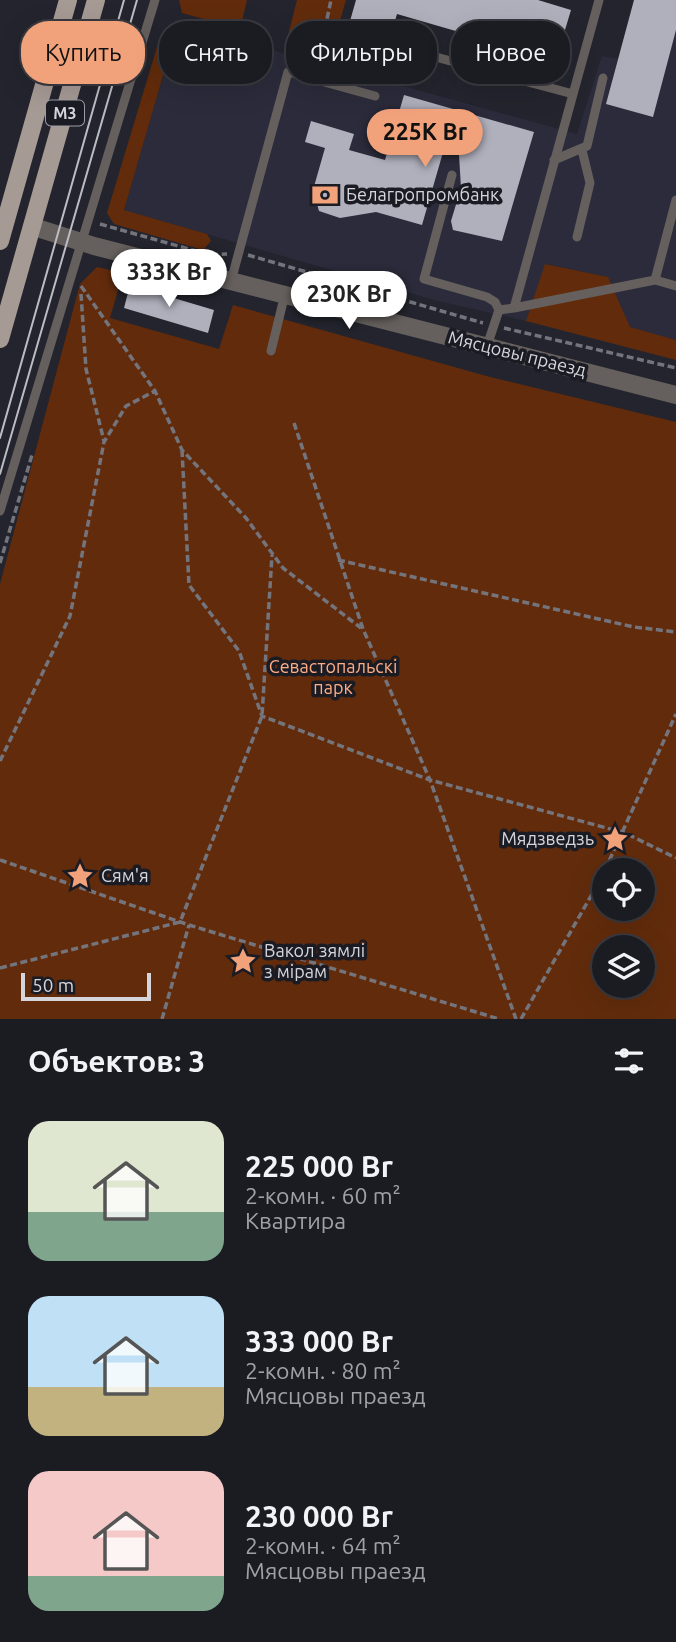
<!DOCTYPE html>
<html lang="ru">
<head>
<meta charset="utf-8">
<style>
  body { margin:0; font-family:Ubuntu,sans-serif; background:#28282f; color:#f1f3f6; height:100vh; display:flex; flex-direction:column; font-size:26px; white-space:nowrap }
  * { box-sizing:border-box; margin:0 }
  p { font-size:23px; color:#a0a1a5 }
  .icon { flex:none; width:38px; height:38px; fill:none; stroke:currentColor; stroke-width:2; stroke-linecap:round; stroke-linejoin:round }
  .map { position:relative; height:1019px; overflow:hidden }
  .drawer { display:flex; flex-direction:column; background:#1b1b22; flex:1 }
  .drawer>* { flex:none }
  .guide { position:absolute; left:21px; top:21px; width:635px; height:63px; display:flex; gap:14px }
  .tools { position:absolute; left:592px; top:858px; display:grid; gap:14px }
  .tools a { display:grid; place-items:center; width:63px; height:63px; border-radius:50%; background:#1b1b22; box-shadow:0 7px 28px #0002,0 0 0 2px #393940; font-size:35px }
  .scale { position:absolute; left:21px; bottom:18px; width:130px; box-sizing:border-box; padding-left:7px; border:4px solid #d5d5dc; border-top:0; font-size:19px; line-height:24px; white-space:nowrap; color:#d5d5dc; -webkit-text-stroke:5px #1b1b24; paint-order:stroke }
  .price { position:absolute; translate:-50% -60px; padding:0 16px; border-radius:24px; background:#fff; color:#222; font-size:23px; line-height:46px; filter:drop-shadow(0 2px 4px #0008) }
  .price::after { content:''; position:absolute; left:50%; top:42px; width:21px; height:16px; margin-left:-10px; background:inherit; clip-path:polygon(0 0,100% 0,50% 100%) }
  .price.selected { background:#f1a27b; color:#111 }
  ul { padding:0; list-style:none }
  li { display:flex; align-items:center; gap:21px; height:175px; padding:0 28px }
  li span { display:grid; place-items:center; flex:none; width:196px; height:140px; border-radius:21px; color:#555 }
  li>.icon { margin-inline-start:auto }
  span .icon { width:84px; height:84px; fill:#fffc; stroke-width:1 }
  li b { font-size:30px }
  h2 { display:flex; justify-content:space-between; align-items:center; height:84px; padding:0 28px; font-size:30px }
  .pill { padding:0 24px; border-radius:28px; background:#1b1b22; box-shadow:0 7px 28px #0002,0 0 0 2px #393940; font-size:24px; line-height:63px }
  .pill.selected { background:#f1a27b; color:#111 }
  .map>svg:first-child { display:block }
  .built { fill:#2b2b3b }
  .green { fill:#622c0c; fill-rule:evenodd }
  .building { fill:#b0b0bd }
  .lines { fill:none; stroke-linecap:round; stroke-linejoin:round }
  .path { stroke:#74747d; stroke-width:3.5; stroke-dasharray:7 3.5; stroke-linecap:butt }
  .lane { stroke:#65605d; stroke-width:9 }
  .street { stroke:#65605d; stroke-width:18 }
  .primary { stroke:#a69a95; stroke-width:18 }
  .tram { stroke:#bcbcc4; stroke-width:2 }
  .labels { text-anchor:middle; stroke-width:7; stroke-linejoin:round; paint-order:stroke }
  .shield { fill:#1b1b24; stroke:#9d9da5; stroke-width:2 }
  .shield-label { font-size:16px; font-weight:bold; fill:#d5d5dc }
  .poi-label { font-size:18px; fill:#d5d5dc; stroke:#1b1b24; text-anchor:start }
  .street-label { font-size:18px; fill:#d5d5dc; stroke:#1b1b24 }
  .park-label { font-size:18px; fill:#fead84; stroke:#1b1b24 }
</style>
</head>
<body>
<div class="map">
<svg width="676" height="1019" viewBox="0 0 676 1019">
  <rect width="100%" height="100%" fill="#24242e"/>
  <!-- built -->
  <path class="built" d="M634 0H676V340L630 327 608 277 546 264 526 321 438 301 124 210 178 24 577 134 602 56 618 59Z"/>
  <!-- green -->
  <path class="green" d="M179 0H247L242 21 232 27 182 13Z
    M297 0H346L328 62 288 51 285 47Z
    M162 45 171 48 124 210 207 234 211 241 203 250 114 224 107 213 157 47Z
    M545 264 608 277 630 327 676 340V360L526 321Z
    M97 267 123 273 110 318 219 349 233 305 490 377 676 422V1019H0V584L80 284ZM604 870H642V908H604ZM604 947H642V985H604Z"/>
  <!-- building -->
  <path class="building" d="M356 0H538L571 10 556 60 397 14 379 75 338 63Z
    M634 0H676V30L653 117 606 104Z
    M404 95 534 132 502 241 453 230 451 221 461 188 458 138 448 135 422 225 376 212 340 218 319 211 313 190 325 148 305 142 311 121 354 134 349 150 385 160Z
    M130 285 214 310 208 333 124 308Z"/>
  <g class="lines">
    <!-- path -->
    <path class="path" d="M324 70 320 52 331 0
      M100 224 210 255 227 254
      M248 255 483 323
      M81 286 155 391 182 450 246 518 283 568 361 628
      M81 294 86 369 104 441
      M504 328 676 368
      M294 423 363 629 430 780 516 1019
      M182 450 189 585 239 651 262 716 430 780 625 833 676 858
      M338 560 634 627 676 632
      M0 563 32 455
      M0 761 70 616 104 442 126 406 155 391
      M0 860 189 925 499 1019
      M605 870 676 714
      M0 968 180 922 262 716 272 555
      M162 1019 189 925
      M521 1019 604 873"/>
    <!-- lane -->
    <path class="lane" d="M395 46 573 94
      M554 160 587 146 603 78
      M452 175 424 279 487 297 495 302 499 310 487 346
      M577 237 590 183 582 150
      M655 280 676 286
      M231 281 288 72 375 96
      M514 308 655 280 676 200
      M499 310 514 308 599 0
      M271 351 285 294
      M0 511 155 0"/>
    <!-- street -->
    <path class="street" d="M34 227 94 246 676 395"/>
    <!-- primary -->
    <path class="primary" d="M0 241 68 0
      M0 339 96 0"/>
    <!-- tram -->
    <path class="tram" d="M0 438 124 0
      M0 474 137 0"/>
  </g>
  <!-- icons -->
  <defs>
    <symbol id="bank-bare" viewBox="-9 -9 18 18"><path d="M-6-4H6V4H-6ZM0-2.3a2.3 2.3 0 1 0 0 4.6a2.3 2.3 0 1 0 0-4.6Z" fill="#f1a27b" stroke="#1b1b24" stroke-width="2.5" paint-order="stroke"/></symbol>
    <symbol id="sight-bare" viewBox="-9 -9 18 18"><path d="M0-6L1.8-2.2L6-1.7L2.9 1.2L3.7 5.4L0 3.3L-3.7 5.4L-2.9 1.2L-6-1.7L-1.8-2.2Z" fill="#f1a27b" stroke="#1b1b24" stroke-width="2.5" paint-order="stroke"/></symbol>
  </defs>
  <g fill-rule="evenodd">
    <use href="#bank-bare" x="306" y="176" width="38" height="38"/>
    <use href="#sight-bare" x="596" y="820" width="38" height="38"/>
    <use href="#sight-bare" x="61" y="857" width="38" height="38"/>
    <use href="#sight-bare" x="224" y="942" width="38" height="38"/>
  </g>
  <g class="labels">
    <!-- shield labels -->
    <rect class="shield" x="46" y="100.5" width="38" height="25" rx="5"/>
    <g class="shield-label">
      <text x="65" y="119">М3</text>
    </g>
    <!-- poi labels -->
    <g class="poi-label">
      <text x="346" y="201">Белагропромбанк</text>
      <text x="594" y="845" text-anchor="end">Мядзведзь</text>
      <text x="101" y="882">Сям'я</text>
      <text x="264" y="957">Вакол зямлі<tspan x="264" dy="21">з мірам</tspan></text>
    </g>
    <!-- street labels -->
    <g class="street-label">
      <text transform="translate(517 354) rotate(14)" y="6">Мясцовы праезд</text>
    </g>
    <!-- park labels -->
    <g class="park-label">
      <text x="333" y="673">Севастопальскі<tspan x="333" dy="21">парк</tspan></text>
    </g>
  </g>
</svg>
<div class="tools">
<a><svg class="icon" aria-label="locate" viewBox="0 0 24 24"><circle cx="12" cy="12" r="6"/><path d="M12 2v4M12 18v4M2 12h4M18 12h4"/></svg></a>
<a><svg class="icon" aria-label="layers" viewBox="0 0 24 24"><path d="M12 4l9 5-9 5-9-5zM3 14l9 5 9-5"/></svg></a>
</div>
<div class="scale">50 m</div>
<b class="price selected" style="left:425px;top:169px">225K Br</b>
<b class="price" style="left:169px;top:309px">333K Br</b>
<b class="price" style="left:349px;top:331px">230K Br</b>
<div class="guide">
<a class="pill selected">Купить</a>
<a class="pill">Снять</a>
<a class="pill">Фильтры</a>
<a class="pill">Новое</a>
</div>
</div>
<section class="drawer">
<h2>Объектов: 3<svg class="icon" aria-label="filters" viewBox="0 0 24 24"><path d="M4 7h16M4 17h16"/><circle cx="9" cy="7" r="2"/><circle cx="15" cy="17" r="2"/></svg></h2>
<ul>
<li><span style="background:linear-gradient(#dfe7d0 65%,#7fa58c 0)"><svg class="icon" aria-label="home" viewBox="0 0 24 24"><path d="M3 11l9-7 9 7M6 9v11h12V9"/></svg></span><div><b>225 000 Br</b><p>2-комн. · 60 m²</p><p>Квартира</p></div></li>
<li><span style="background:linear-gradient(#bfe0f5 65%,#c2b280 0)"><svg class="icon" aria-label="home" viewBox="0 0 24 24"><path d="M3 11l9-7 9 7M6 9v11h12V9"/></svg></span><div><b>333 000 Br</b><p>2-комн. · 80 m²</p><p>Мясцовы праезд</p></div></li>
<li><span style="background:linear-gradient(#f6c9c9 75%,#7fa58c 0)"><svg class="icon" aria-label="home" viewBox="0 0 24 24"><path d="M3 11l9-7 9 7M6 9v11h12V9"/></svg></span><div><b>230 000 Br</b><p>2-комн. · 64 m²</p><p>Мясцовы праезд</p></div></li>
</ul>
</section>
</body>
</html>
